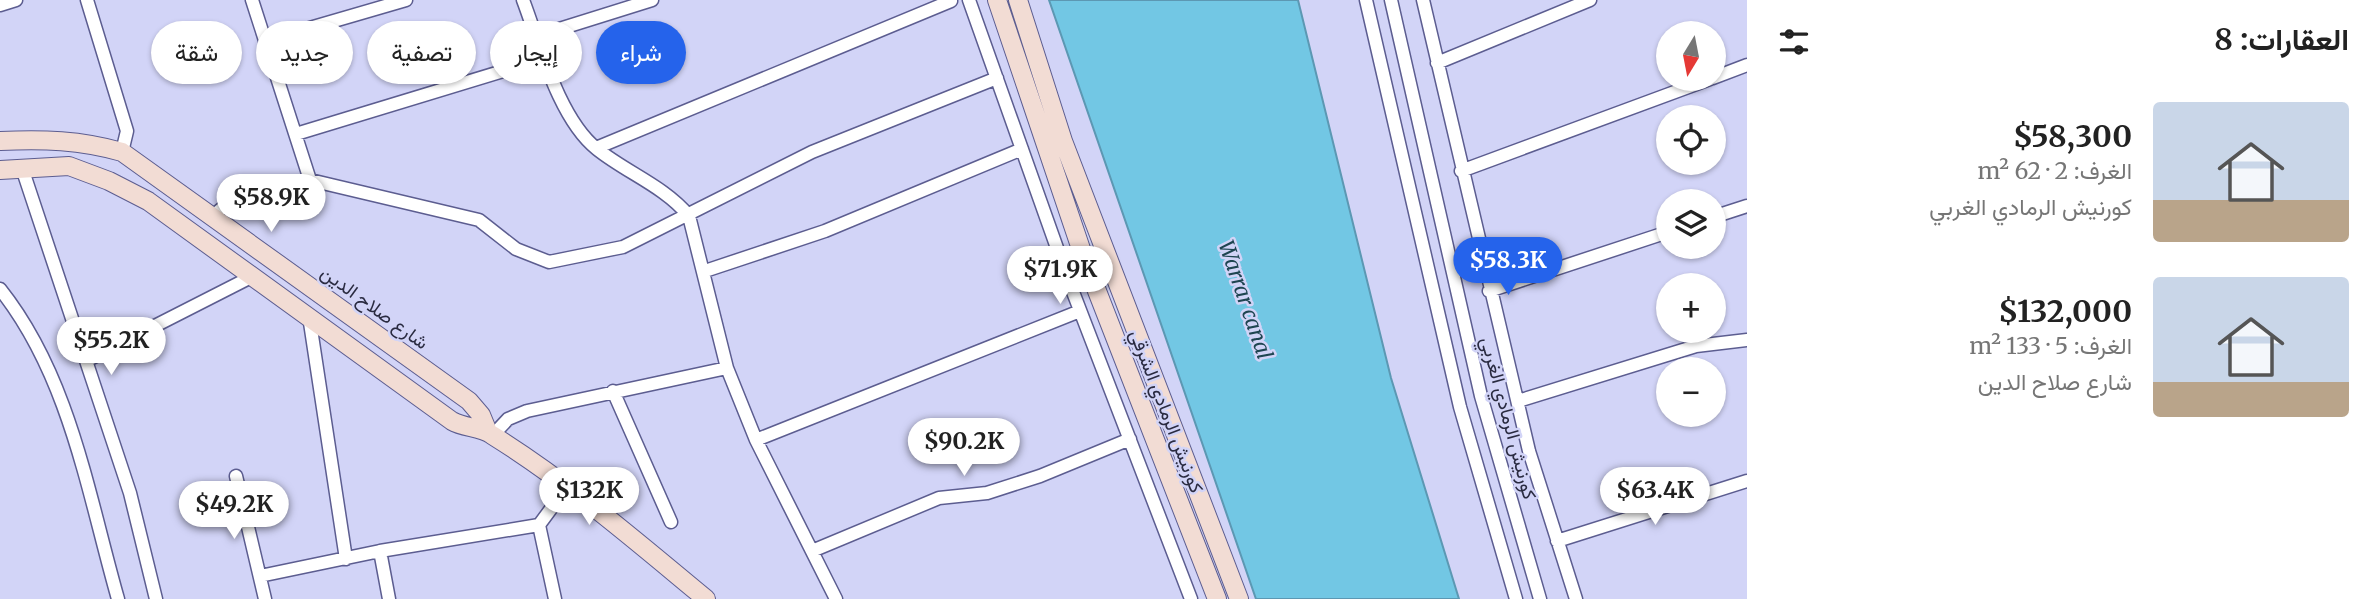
<!DOCTYPE html>
<html lang="ar">
<head>
<meta charset="utf-8">
<style>
  body { margin:0; font-family:Merriweather,Vazirmatn,serif; background:#f2f2f2; color:#222; direction:rtl; height:100vh; display:flex; flex-direction:column; font-size:26px; white-space:nowrap }
  * { box-sizing:border-box; margin:0 }
  p { font-size:23px; color:#767676 }
  .icon { flex:none; width:38px; height:38px; fill:none; stroke:currentColor; stroke-width:2; stroke-linecap:round; stroke-linejoin:round }
  .map { position:relative; flex:1; overflow:hidden; direction:ltr }
  .side { display:flex; flex-direction:column; background:#fff; width:630px }
  .side>* { flex:none }
  .top-card { position:absolute; left:21px; top:21px; width:665px; height:63px; direction:rtl; display:flex; gap:14px }
  .needle { width:46px; rotate:190deg }
  .fabs { position:absolute; left:1656px; top:21px; display:grid; gap:14px }
  .fabs a { display:grid; place-items:center; width:70px; height:70px; border-radius:50%; background:#fff; box-shadow:0 2px 5px #0004; font-size:35px }
  .price { position:absolute; translate:-50% -60px; padding:0 16px; border-radius:24px; background:#fff; color:#222; font-size:23px; line-height:46px; filter:drop-shadow(0 2px 4px #0008) }
  .price::after { content:''; position:absolute; left:50%; top:42px; width:21px; height:16px; margin-left:-10px; background:inherit; clip-path:polygon(0 0,100% 0,50% 100%) }
  .price.on { background:#2563eb; color:#fff }
  ul { padding:0; list-style:none }
  li { display:flex; align-items:center; gap:21px; height:175px; padding:0 28px }
  li span { display:grid; place-items:center; flex:none; width:196px; height:140px; border-radius:7px; color:#555 }
  li>.icon { margin-inline-start:auto }
  span .icon { width:84px; height:84px; fill:#fffc; stroke-width:1 }
  li b { font-size:30px }
  h2 { display:flex; justify-content:space-between; align-items:center; height:84px; padding:0 28px; font-size:30px }
  .chip { padding:0 24px; border-radius:32px; background:#fff; box-shadow:0 2px 5px #0004; font-size:24px; line-height:63px }
  .chip.on { background:#2563eb; color:#fff }
  main { display:flex; flex:1; min-height:0 }
  .map>svg:first-child { display:block }
  .water { fill:#72c7e4; stroke:#5c98b3; stroke-width:2 }
  .lines { fill:none; stroke-linecap:round; stroke-linejoin:round }
  .street-casing { stroke:#5c5d90; stroke-width:15 }
  .secondary-casing { stroke:#5c5d90; stroke-width:20 }
  .street { stroke:#fff; stroke-width:12 }
  .secondary { stroke:#f2dcd4; stroke-width:18 }
  .labels { text-anchor:middle; stroke-width:5; stroke-linejoin:round; paint-order:stroke }
  .street-label { font-size:19px; fill:#2a2b41; stroke:#d2d4f7 }
  .water-label { font-size:21px; font-style:italic; fill:#1e4551; stroke:#d2d4f7 }
</style>
</head>
<body>
<main>
<section class="side">
<h2>العقارات: 8<svg class="icon" aria-label="filters" viewBox="0 0 24 24"><path d="M4 7h16M4 17h16"/><circle cx="9" cy="7" r="2"/><circle cx="15" cy="17" r="2"/></svg></h2>
<ul>
<li><span style="background:linear-gradient(#c9d6e8 70%,#b9a48a 0)"><svg class="icon" aria-label="home" viewBox="0 0 24 24"><path d="M3 11l9-7 9 7M6 9v11h12V9"/></svg></span><div><b>$58,300</b><p>الغرف: 2 · 62 m²</p><p>كورنيش الرمادي الغربي</p></div></li>
<li><span style="background:linear-gradient(#c9d6e8 75%,#b9a48a 0)"><svg class="icon" aria-label="home" viewBox="0 0 24 24"><path d="M3 11l9-7 9 7M6 9v11h12V9"/></svg></span><div><b>$132,000</b><p>الغرف: 5 · 133 m²</p><p>شارع صلاح الدين</p></div></li>
</ul>
</section>
<div class="map">
<svg width="1747" height="599" viewBox="0 0 1747 599">
  <rect width="100%" height="100%" fill="#d2d4f7"/>
  <!-- water -->
  <path class="water" d="M1049 0H1298L1391 378 1459 599H1256Z"/>
  <g class="lines">
    <defs>
      <path id="street" d="M87 0 127 131 122 152
        M252 0 310 180
        M523 0C540 45 559 119 597 149 627 173 664 186 689 216L727 368 756 440 836 599
        M969 0 1068 279 1191 599
        M1366 0 1460 407 1516 599
        M1391 0 1481 396 1540 599
        M1423 0 1529 451 1576 599
        M0 5 16 0
        M537 36 652 0
        M265 41 406 0
        M1437 63 1590 0
        M1713 78 1747 65
        M296 134 546 58
        M596 148 951 1
        M22 168 130 493 156 599
        M1461 171 1710 79
        M213 216 234 198 310 180 479 220 516 249 549 262 623 247 812 152 997 78
        M1713 217 1747 206
        M705 271 825 231 1022 149
        M0 289C70 377 88 494 118 599
        M1489 291 1668 232
        M309 316 346 559
        M88 360 253 276
        M613 391 671 522
        M1518 401 1696 346 1747 340
        M493 435 508 419 527 411 727 368
        M756 440 1080 311
        M236 476 265 599
        M539 525 555 599
        M1557 541 1747 481
        M380 551 389 599
        M812 551 939 498 987 493 1040 476 1130 439
        M260 576 380 551 539 525 556 502 574 490"/>
      <path id="secondary" d="M997 0 1083 255 1217 599
        M1018 0 1063 141 1239 599
        M0 141C43 139 80 140 122 152L469 401 481 415 488 432
        M0 170 69 166 109 181 148 201 452 421C464 428 481 427 492 435 569 483 637 542 706 599"/>
    </defs>
    <!-- street casing -->
    <use href="#street" class="street-casing"/>
    <!-- secondary casing -->
    <use href="#secondary" class="secondary-casing"/>
    <!-- street -->
    <use href="#street" class="street"/>
    <!-- secondary -->
    <use href="#secondary" class="secondary"/>
  </g>
  <g class="labels">
    <!-- street labels -->
    <g class="street-label">
      <text transform="translate(375 307) rotate(36)" y="7">شارع صلاح الدين</text>
      <text transform="translate(1167 411) rotate(69)" y="7">كورنيش الرمادي الشرقي</text>
      <text transform="translate(1509 418) rotate(75)" y="7">كورنيش الرمادي الغربي</text>
    </g>
    <!-- water labels -->
    <g class="water-label">
      <text transform="translate(1245 300) rotate(71)" y="7">Warrar canal</text>
    </g>
  </g>
</svg>
<div class="fabs">
<a><svg class="needle" viewBox="-14 -14 28 28"><path d="M0-13l5 13h-10z" fill="#e53935"/><path d="M0 13l5-13h-10z" fill="#767676"/></svg></a>
<a><svg class="icon" aria-label="locate" viewBox="0 0 24 24"><circle cx="12" cy="12" r="6"/><path d="M12 2v4M12 18v4M2 12h4M18 12h4"/></svg></a>
<a><svg class="icon" aria-label="layers" viewBox="0 0 24 24"><path d="M12 4l9 5-9 5-9-5zM3 14l9 5 9-5"/></svg></a>
<a>+</a>
<a>−</a>
</div>
<b class="price" style="left:271px;top:234px">$58.9K</b>
<b class="price on" style="left:1508px;top:297px">$58.3K</b>
<b class="price" style="left:1060px;top:306px">$71.9K</b>
<b class="price" style="left:111px;top:377px">$55.2K</b>
<b class="price" style="left:964px;top:478px">$90.2K</b>
<b class="price" style="left:589px;top:527px">$132K</b>
<b class="price" style="left:1655px;top:527px">$63.4K</b>
<b class="price" style="left:234px;top:541px">$49.2K</b>
<div class="top-card">
<a class="chip on">شراء</a>
<a class="chip">إيجار</a>
<a class="chip">تصفية</a>
<a class="chip">جديد</a>
<a class="chip">شقة</a>
</div>
</div>
</main>
</body>
</html>
